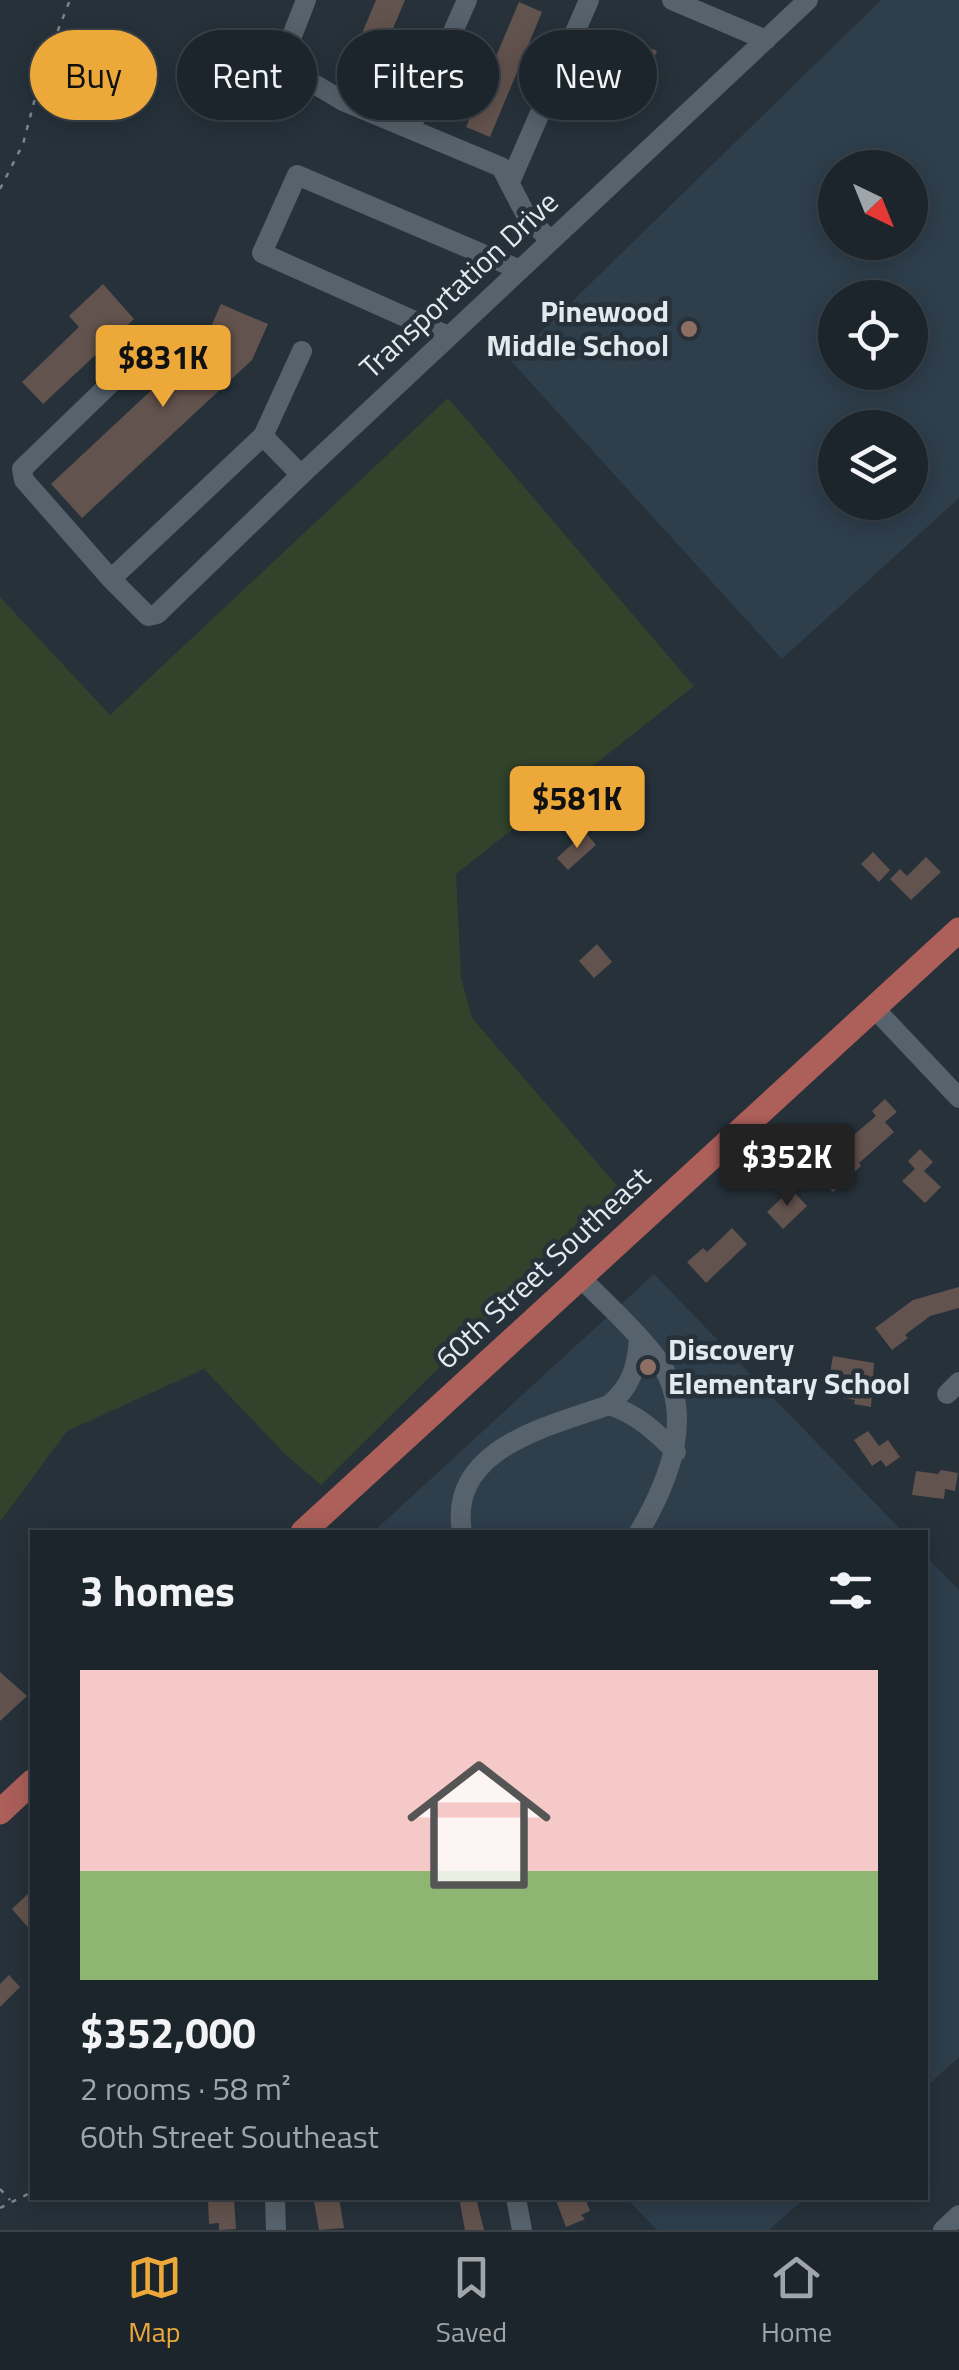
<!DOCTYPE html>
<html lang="en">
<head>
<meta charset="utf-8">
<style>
  body { margin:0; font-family:"Titillium Web",sans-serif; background:#293138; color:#f1f3f6; height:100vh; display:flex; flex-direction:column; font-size:38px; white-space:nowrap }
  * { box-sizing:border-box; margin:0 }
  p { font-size:32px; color:#a0a5a9 }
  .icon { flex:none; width:55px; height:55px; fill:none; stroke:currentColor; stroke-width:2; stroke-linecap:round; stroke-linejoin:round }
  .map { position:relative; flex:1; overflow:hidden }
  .side { position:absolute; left:30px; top:1530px; width:898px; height:670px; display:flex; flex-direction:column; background:#1c252c; border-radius:0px; box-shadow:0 5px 25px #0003,0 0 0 2px #3a4248 }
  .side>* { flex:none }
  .top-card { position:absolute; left:30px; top:30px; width:900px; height:90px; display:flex; gap:20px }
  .needle { width:65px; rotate:137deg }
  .fabs { position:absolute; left:818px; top:150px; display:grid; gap:20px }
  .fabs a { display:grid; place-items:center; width:110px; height:110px; border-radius:50%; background:#1c252c; box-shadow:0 5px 25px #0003,0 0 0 2px #3a4248; font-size:50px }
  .price { position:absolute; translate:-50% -85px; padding:0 22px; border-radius:10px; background:#eca93a; color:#111; font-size:32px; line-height:65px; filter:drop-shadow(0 2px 5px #0008) }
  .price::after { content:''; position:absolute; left:50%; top:60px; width:30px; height:22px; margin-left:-15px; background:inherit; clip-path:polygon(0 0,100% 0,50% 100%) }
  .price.active { background:#222; color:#fff }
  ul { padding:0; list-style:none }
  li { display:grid; align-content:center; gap:20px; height:530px; padding:0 50px }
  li+li { border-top:2px solid #3a4248 }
  li span { display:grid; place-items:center; height:310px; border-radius:0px; color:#555 }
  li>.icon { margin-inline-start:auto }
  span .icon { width:180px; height:180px; fill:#fffc; stroke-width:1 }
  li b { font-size:42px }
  h2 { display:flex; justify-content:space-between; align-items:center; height:120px; padding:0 50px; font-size:42px }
  .pill { padding:0 35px; border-radius:45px; background:#1c252c; box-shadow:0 5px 25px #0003,0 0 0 2px #3a4248; font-size:35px; line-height:90px }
  .pill.active { background:#eca93a; color:#111 }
  .dock { display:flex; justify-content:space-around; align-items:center; height:140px; border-top:2px solid #3a4248; background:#1c252c; font-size:28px; color:#a0a5a9 }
  .dock a { display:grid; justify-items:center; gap:5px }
  .dock .active { color:#eca93a }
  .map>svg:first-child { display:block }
  .built { fill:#2e3e4b; fill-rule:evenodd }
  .green { fill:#31432b }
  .building { fill:#63534e }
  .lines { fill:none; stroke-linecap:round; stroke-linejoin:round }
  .path { stroke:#7c858d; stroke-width:2.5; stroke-dasharray:5 8; stroke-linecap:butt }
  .minor { stroke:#56626c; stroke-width:20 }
  .major { stroke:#ad5f5a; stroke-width:25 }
  .education-dot { fill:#8d6e63; stroke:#26313a; stroke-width:4 }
  .labels { text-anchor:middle; stroke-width:9; stroke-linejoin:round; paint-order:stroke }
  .street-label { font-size:30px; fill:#e2e9ef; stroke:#26313a }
  .poi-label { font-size:30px; font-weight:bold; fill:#e2e9ef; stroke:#26313a; text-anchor:end }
</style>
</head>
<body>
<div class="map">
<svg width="959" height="2230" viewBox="0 0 959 2230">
  <rect width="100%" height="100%" fill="#26313a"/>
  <!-- built -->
  <path class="built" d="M881 0H959V498L782 659 511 361ZM835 168H910V242H835ZM835 298H910V372H835ZM835 428H910V502H835Z
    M654 1274 903 1532H373Z
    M925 1555 959 1590V2057L925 2088Z
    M626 2198H805L769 2230H657Z"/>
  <!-- green -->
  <path class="green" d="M448 398 694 686 456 874 461 977 472 1018 619 1188 321 1485 285 1454 204 1369 67 1431 0 1522V597L110 715Z"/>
  <!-- building -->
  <path class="building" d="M376 0H405L369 86 344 76Z
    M519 2 542 12 490 137 466 127Z
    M634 42 657 51 639 93 617 82Z
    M103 284 134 319 43 404 22 382 79 327 69 316Z
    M221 304 268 324 252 360 82 518 51 484 205 340Z
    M585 832 596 845 568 870 557 858Z
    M873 852 890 870 879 882 861 864Z
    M926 857 941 872 911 900 890 879 900 869 907 876Z
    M597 944 612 962 594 978 579 961Z
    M885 1099 897 1112 885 1122 894 1132 859 1163 861 1166 833 1192 818 1176 833 1162 826 1155 839 1142 842 1145 876 1116 872 1111Z
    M920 1149 933 1162 924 1171 941 1187 925 1203 902 1181 915 1169 908 1161Z
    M791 1189 807 1206 783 1229 767 1212Z
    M732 1228 747 1244 706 1283 687 1262 703 1248 707 1252Z
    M959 1287V1308L930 1316 905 1335 908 1338 892 1350 875 1328 913 1300Z
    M833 1356 874 1363 871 1407 854 1404 855 1400 843 1398 847 1375 830 1373Z
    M868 1431 879 1446 888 1440 900 1457 886 1467 881 1460 872 1466 854 1440Z
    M941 1470 958 1473 955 1491 945 1489 944 1499 912 1495 916 1471 938 1474Z
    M0 1672 27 1696 0 1721Z
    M32 1890V1932L12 1909Z
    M9 1975 20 1987 0 2007V1984Z
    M339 2198 344 2228 319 2230 314 2202Z
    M459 2198H476L484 2230H465Z
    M555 2198H585L590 2211 581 2215 585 2219 566 2227Z
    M234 2200 236 2229 219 2230V2223L209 2224 208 2201Z"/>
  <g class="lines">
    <!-- path -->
    <path class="path" d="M0 189 23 144 43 68 70 0
      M0 2189 10 2200
      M0 2208 32 2192"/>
    <!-- minor -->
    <path class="minor" d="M306 0 288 46 289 57 304 78 343 101 501 167 527 217 551 241
      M672 0 766 40
      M410 129 467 0
      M510 182 589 0
      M448 336 262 253 297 175 520 270
      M145 350 22 469 24 480 111 579 263 436
      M301 475 263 436 302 351
      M111 579 148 616 157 614 301 475 808 0
      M875 1009 959 1098
      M580 1277C605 1303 634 1328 656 1357 698 1412 669 1481 639 1532
      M947 1394 959 1382
      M609 1405C637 1414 655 1431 676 1452
      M462 1532C448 1448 547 1427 609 1405 631 1387 637 1367 639 1339
      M275 2198 276 2230
      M516 2198 522 2230
      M943 2230 959 2215"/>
    <!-- major -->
    <path class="major" d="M303 1532 959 930
      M0 1812 32 1782"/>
  </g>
  <!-- markers -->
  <g class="education-dot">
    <circle cx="689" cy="329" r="10"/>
    <circle cx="648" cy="1367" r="10"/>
  </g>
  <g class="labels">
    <!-- street labels -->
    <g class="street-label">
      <text transform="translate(459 285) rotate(-43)" y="10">Transportation Drive</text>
      <text transform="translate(543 1268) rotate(-43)" y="10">60th Street Southeast</text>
    </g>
    <!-- poi labels -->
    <g class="poi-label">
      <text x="669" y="322">Pinewood<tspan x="669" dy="34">Middle School</tspan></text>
      <text x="668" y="1360" text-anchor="start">Discovery<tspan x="668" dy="34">Elementary School</tspan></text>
    </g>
  </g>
</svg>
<div class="fabs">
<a><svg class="needle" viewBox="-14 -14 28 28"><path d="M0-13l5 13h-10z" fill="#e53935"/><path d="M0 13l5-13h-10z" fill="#a0a5a9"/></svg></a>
<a><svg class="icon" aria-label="locate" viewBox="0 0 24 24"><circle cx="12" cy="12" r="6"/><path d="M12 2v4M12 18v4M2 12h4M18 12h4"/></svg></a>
<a><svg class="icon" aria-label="layers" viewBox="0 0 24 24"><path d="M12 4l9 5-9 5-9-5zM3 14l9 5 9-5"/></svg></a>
</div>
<b class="price" style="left:163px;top:410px">$831K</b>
<b class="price" style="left:577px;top:851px">$581K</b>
<b class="price active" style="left:787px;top:1209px">$352K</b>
<div class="top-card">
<a class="pill active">Buy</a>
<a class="pill">Rent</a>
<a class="pill">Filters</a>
<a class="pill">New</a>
</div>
<section class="side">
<h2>3 homes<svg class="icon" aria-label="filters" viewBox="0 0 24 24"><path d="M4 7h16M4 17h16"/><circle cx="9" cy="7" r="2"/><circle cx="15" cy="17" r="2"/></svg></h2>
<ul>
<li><span style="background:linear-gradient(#f6c9c9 65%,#8fb573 0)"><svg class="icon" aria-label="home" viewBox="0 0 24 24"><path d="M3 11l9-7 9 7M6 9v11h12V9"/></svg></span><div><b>$352,000</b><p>2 rooms · 58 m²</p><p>60th Street Southeast</p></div></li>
</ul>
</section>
</div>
<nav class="dock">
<a class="active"><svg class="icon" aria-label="map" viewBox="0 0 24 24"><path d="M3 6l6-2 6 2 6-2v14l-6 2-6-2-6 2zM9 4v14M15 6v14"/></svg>Map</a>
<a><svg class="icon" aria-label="saved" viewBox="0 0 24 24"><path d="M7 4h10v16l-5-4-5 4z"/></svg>Saved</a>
<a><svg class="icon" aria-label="home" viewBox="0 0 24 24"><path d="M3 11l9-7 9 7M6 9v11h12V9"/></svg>Home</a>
</nav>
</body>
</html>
